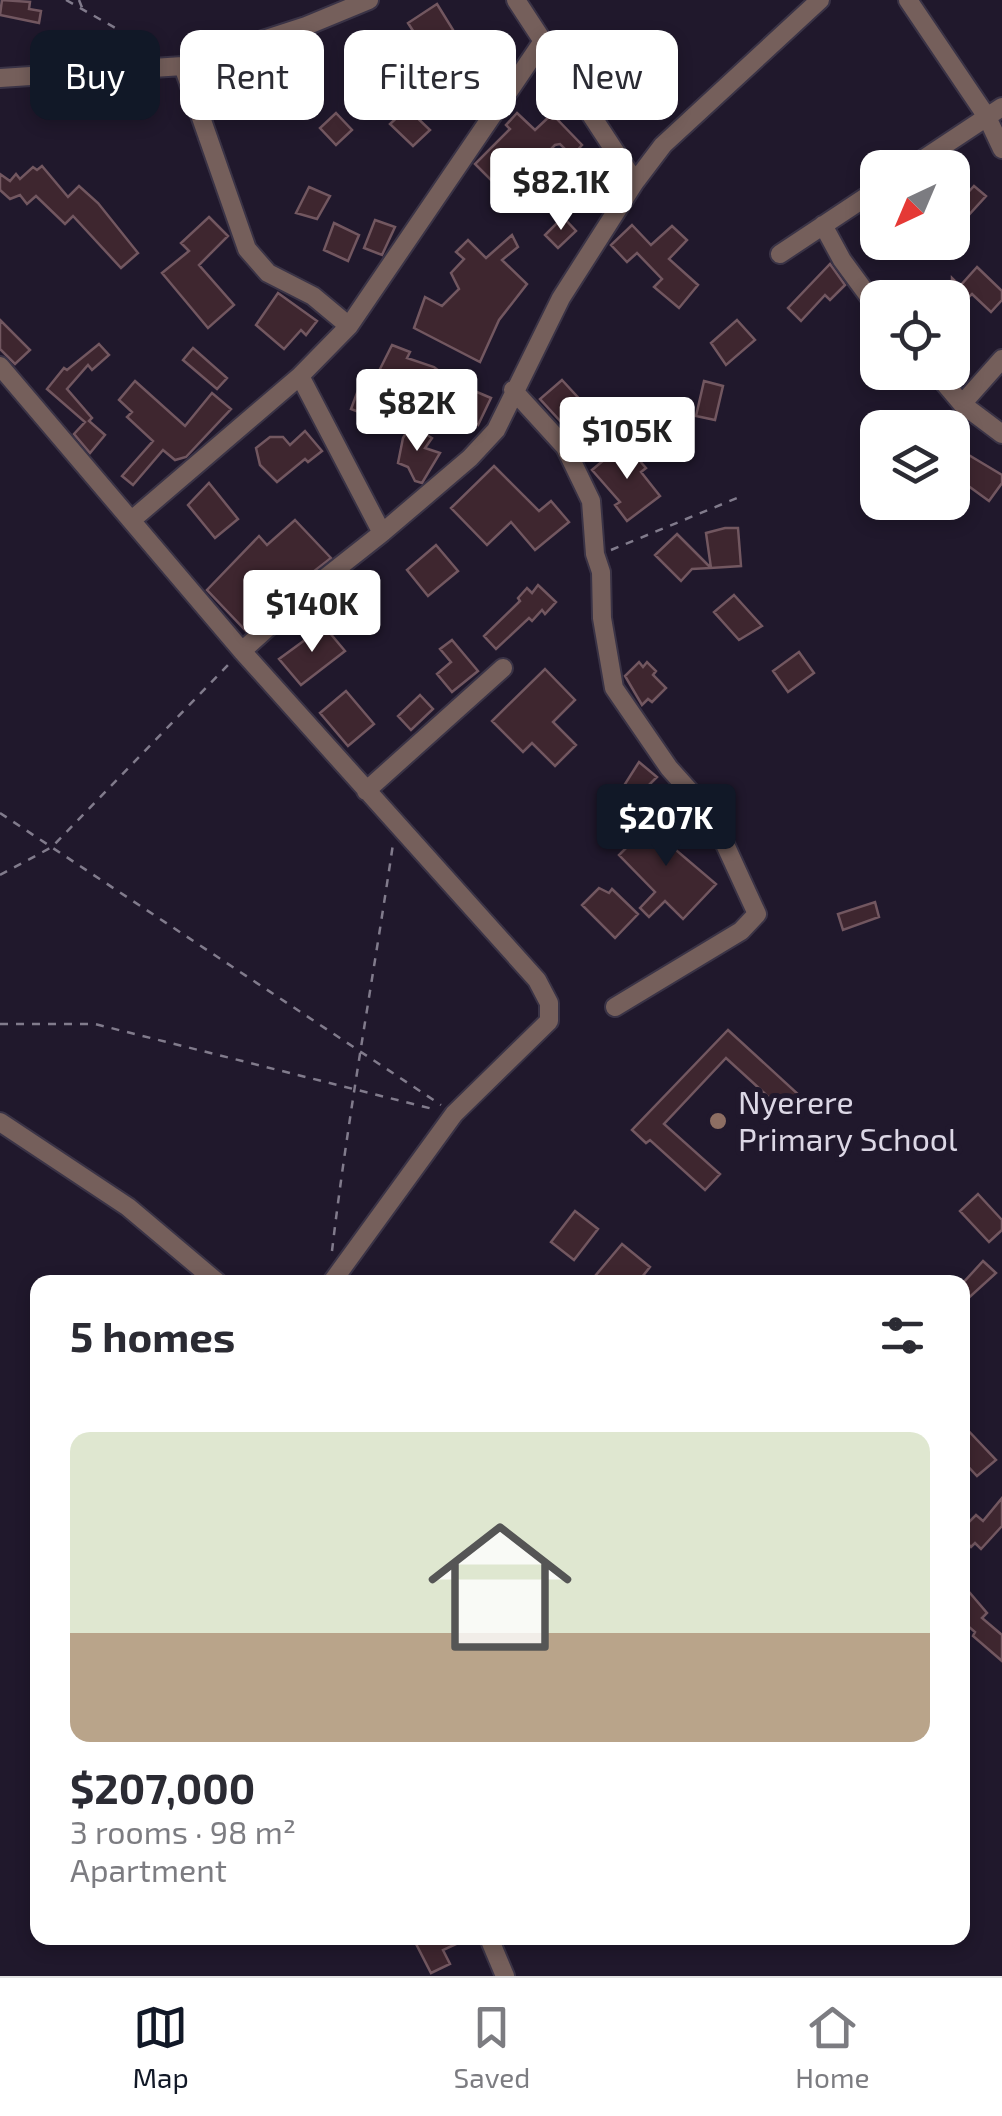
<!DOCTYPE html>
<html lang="en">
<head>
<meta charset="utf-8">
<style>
  body { margin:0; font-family:"Exo 2",sans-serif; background:#f2f2f3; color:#2b2b33; height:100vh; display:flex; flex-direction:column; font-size:38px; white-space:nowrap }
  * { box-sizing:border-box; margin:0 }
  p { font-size:32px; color:#7c7c81 }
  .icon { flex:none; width:55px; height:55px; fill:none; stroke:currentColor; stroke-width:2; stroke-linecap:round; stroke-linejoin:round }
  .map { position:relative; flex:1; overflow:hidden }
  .drawer { position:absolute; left:30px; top:1275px; width:940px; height:670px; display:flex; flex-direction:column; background:#fff; border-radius:20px; box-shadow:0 5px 15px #0003 }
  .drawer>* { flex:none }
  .banner { position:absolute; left:30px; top:30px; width:942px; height:90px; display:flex; gap:20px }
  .needle { width:65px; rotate:224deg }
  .buttons { position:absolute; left:860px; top:150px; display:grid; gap:20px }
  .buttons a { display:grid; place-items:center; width:110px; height:110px; border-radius:20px; background:#fff; box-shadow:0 5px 15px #0003; font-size:50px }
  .price { position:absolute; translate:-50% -85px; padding:0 22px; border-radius:10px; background:#fff; color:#222; font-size:32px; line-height:65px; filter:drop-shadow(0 2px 5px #0008) }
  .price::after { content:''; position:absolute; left:50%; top:60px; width:30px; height:22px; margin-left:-15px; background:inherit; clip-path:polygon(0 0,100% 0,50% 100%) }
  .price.selected { background:#111827; color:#fff }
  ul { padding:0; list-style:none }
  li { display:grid; align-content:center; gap:20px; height:530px; padding:0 40px }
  li span { display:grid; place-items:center; height:310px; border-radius:20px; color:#555 }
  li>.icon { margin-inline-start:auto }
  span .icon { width:180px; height:180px; fill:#fffc; stroke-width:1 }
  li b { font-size:42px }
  h2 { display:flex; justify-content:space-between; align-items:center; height:120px; padding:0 40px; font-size:42px }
  .tag { padding:0 35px; border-radius:20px; background:#fff; box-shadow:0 5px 15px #0003; font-size:35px; line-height:90px }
  .tag.selected { background:#111827; color:#fff }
  .dock { display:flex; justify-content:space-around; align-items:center; height:140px; border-top:2px solid #e1e1e2; background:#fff; font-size:28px; color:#7c7c81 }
  .dock a { display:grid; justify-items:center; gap:5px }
  .dock .selected { color:#111827 }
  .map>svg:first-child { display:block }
  .building { fill:#3e262f; stroke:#725760; stroke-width:2.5 }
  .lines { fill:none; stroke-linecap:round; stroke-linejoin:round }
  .minor-casing { stroke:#3a3346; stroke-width:22 }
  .path { stroke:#817b8c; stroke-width:2.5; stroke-dasharray:8 8; stroke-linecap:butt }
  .minor { stroke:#755f5b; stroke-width:18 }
  .education-dot { fill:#8d6e63; stroke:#20182c; stroke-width:4 }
  .labels { text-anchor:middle; stroke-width:10; stroke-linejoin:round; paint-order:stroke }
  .poi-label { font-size:32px; fill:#dcd7e5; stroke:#20182c; text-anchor:start }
</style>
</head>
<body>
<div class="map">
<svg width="1002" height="1976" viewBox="0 0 1002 1976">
  <rect width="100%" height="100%" fill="#20182c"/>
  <!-- building -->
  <path class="building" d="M2 0 30 2 29 9 41 11 39 23 0 15Z
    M437 4 455 33 426 51 408 23Z
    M407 108 430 130 413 146 390 124Z
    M336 113 352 130 336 145 320 128Z
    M517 113 535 130 552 114 582 145 572 156 560 144 555 145 526 174 530 179 508 197 475 164 510 129 506 125Z
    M42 166 68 197 79 186 98 203 138 253 121 268 73 216 65 224 36 196 27 204 20 195 10 199 0 190V174L10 181 16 174 20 179 33 167 37 170Z
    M974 186 986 196 966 218 963 214 952 224V189L962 199Z
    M309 187 330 196 317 219 296 213Z
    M209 217 228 236 199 265 234 305 208 328 162 273 189 251 181 243Z
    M563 217 576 231 558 248 545 235Z
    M375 220 395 227 382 255 364 248Z
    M334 223 359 235 348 261 324 250Z
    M632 225 651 245 672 226 687 240 669 259 698 285 679 308 654 287 662 279 637 253 627 262 611 245Z
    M512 235 518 247 502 260 527 284 499 320 480 362 414 328 425 297 442 306 459 289 451 273 464 259 456 252 468 240 486 258Z
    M830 264 845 285 830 300 825 295 801 321 788 308Z
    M977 267 1002 291V300L991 312 972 294 952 312V298H941L952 286V278L960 286Z
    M278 293 317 321 306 335 301 330 284 349 256 325Z
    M0 320 30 350 15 364 0 349Z
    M737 320 755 340 726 365 711 343Z
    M99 344 109 355 92 370 88 365 67 389 92 418 89 421 105 435 90 453 74 434 85 422 47 389 64 368 67 370Z
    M392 345 410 352 407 358 434 367 464 390 465 387 491 398 478 425 425 400 427 397 390 392 383 410 375 408 372 417 351 409 360 385 370 389Z
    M193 348 227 378 217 389 183 360Z
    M562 380 584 404 562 423 540 399Z
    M135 381 185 426 212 393 231 409 186 457 175 460 163 450 133 485 122 476 153 441 127 417 132 412 119 400Z
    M704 381 723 386 715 420 696 416Z
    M652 399 681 404 679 420 649 415Z
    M411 425 432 438 425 448 440 453 422 483 415 481 408 467 398 463 403 438Z
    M305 431 322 451 308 462 305 459 277 482 260 465 256 448 270 437H283L290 445Z
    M624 443 646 468 641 472 660 496 627 521 615 505 620 502 592 470Z
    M952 445 1002 475V483L989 501 952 474Z
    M494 466 539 511 551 501 569 522 535 550 511 522 487 545 451 508Z
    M209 483 238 519 215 538 188 505Z
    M295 520 331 558 304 579 299 574 260 601 269 610 246 631 207 590 259 536 267 545Z
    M725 528H738L741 566 711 568 706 533Z
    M677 534 711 568 692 569 681 581 655 555Z
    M436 545 458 571 428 596 407 570Z
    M538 585 556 602 545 614 542 610 532 621 529 618 496 649 484 636 520 601 518 598 527 588 532 593Z
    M734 595 762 626 739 640 714 612Z
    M324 626 345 651 301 685 279 659Z
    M452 640 478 671 452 692 437 674 451 662 440 649Z
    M799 652 814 673 788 692 773 671Z
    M639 662 643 667 647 662 656 671 653 675 666 688 652 702 648 699 642 705 625 676Z
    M545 669 575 700 553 722 576 745 555 766 532 743 523 752 492 721Z
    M346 691 374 724 348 746 320 713Z
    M420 695 433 709 411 730 398 716Z
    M639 762 657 777 637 797 625 784Z
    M669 815 688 829 670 845 716 884 683 919 665 901 649 917 640 908 655 892 619 855 658 816 663 822Z
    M599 888 609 893 612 889 638 914 615 938 582 905Z
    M875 902 879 917 843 930 838 914Z
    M728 1030 800 1096 785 1112 726 1058 664 1124 720 1174 705 1190 650 1140 646 1143 632 1130Z
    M978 1194 1002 1220V1230L989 1242 960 1211Z
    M575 1211 598 1229 574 1260 551 1242Z
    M622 1244 650 1267 638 1282H590Z
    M983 1261 996 1273 962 1304V1284Z
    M962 1424 996 1460 977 1476 962 1460Z
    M1002 1498V1526L981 1549 975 1543 971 1547 962 1538V1529L976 1515 983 1521Z
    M970 1593 987 1613 982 1618 1002 1635V1661L973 1636 975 1632 962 1621V1601Z
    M413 1938H469L443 1950 450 1964 431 1973Z"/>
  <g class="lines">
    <defs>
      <path id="minor" d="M516 0 635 182
        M908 0 987 117 1002 149
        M183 66 247 249 268 273 313 296 349 326
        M0 78 183 66 306 26 369 0
        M910 168 1002 107
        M823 225 842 260 878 309
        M780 254 878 189
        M0 366 242 651 537 980 549 1003V1021L454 1114 332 1282
        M935 372 962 404 1002 434
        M513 390 565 447 591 501 595 554 601 572 602 618 614 688 669 768 712 816 757 914 741 931 615 1007
        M962 404 1002 359
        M133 519 300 376 349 326 543 41
        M382 533 470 458 496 430 561 298 635 182 663 145 820 0
        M242 651 306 593 382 533 300 376
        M366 791 503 668
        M0 1122 128 1207 217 1282
        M489 1938 505 1976"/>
    </defs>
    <!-- minor casing -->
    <use href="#minor" class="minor-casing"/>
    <!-- path -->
    <path class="path" d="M66 0 156 51
      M79 0 83 10
      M611 550 742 496
      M0 813 441 1105
      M0 875 52 847 230 663
      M0 1024H95L433 1109
      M332 1251C348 1115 373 980 393 844"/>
    <!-- minor -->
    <use href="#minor" class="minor"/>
  </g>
  <!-- markers -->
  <circle class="education-dot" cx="718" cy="1121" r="10"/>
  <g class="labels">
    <!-- poi labels -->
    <g class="poi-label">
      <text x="738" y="1114">Nyerere<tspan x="738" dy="37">Primary School</tspan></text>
    </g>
  </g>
</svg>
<div class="buttons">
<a><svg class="needle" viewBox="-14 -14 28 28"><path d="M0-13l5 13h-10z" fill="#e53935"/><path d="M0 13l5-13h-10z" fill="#7c7c81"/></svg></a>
<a><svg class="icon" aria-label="locate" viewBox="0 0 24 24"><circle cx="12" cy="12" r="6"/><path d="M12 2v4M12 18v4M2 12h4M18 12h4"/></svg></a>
<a><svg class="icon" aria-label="layers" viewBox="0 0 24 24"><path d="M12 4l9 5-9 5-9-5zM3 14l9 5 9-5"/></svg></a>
</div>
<b class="price" style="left:561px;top:233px">$82.1K</b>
<b class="price" style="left:417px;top:454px">$82K</b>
<b class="price" style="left:627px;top:482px">$105K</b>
<b class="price" style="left:312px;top:655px">$140K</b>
<b class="price selected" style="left:666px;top:869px">$207K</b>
<div class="banner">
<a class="tag selected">Buy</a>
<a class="tag">Rent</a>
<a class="tag">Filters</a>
<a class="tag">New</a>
</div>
<section class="drawer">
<h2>5 homes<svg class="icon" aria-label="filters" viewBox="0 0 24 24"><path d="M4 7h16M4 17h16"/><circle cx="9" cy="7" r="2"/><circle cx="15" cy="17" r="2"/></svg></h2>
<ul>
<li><span style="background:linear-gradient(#dfe7d0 65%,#b9a48a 0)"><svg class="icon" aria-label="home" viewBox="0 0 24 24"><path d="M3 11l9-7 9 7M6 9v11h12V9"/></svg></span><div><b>$207,000</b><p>3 rooms · 98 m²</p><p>Apartment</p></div></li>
</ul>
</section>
</div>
<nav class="dock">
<a class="selected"><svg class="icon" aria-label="map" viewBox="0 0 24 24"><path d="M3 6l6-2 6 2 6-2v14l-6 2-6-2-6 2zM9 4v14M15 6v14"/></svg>Map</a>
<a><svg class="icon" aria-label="saved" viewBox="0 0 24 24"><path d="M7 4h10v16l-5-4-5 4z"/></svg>Saved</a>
<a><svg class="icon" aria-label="home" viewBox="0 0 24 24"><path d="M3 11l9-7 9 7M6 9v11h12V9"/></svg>Home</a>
</nav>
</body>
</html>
